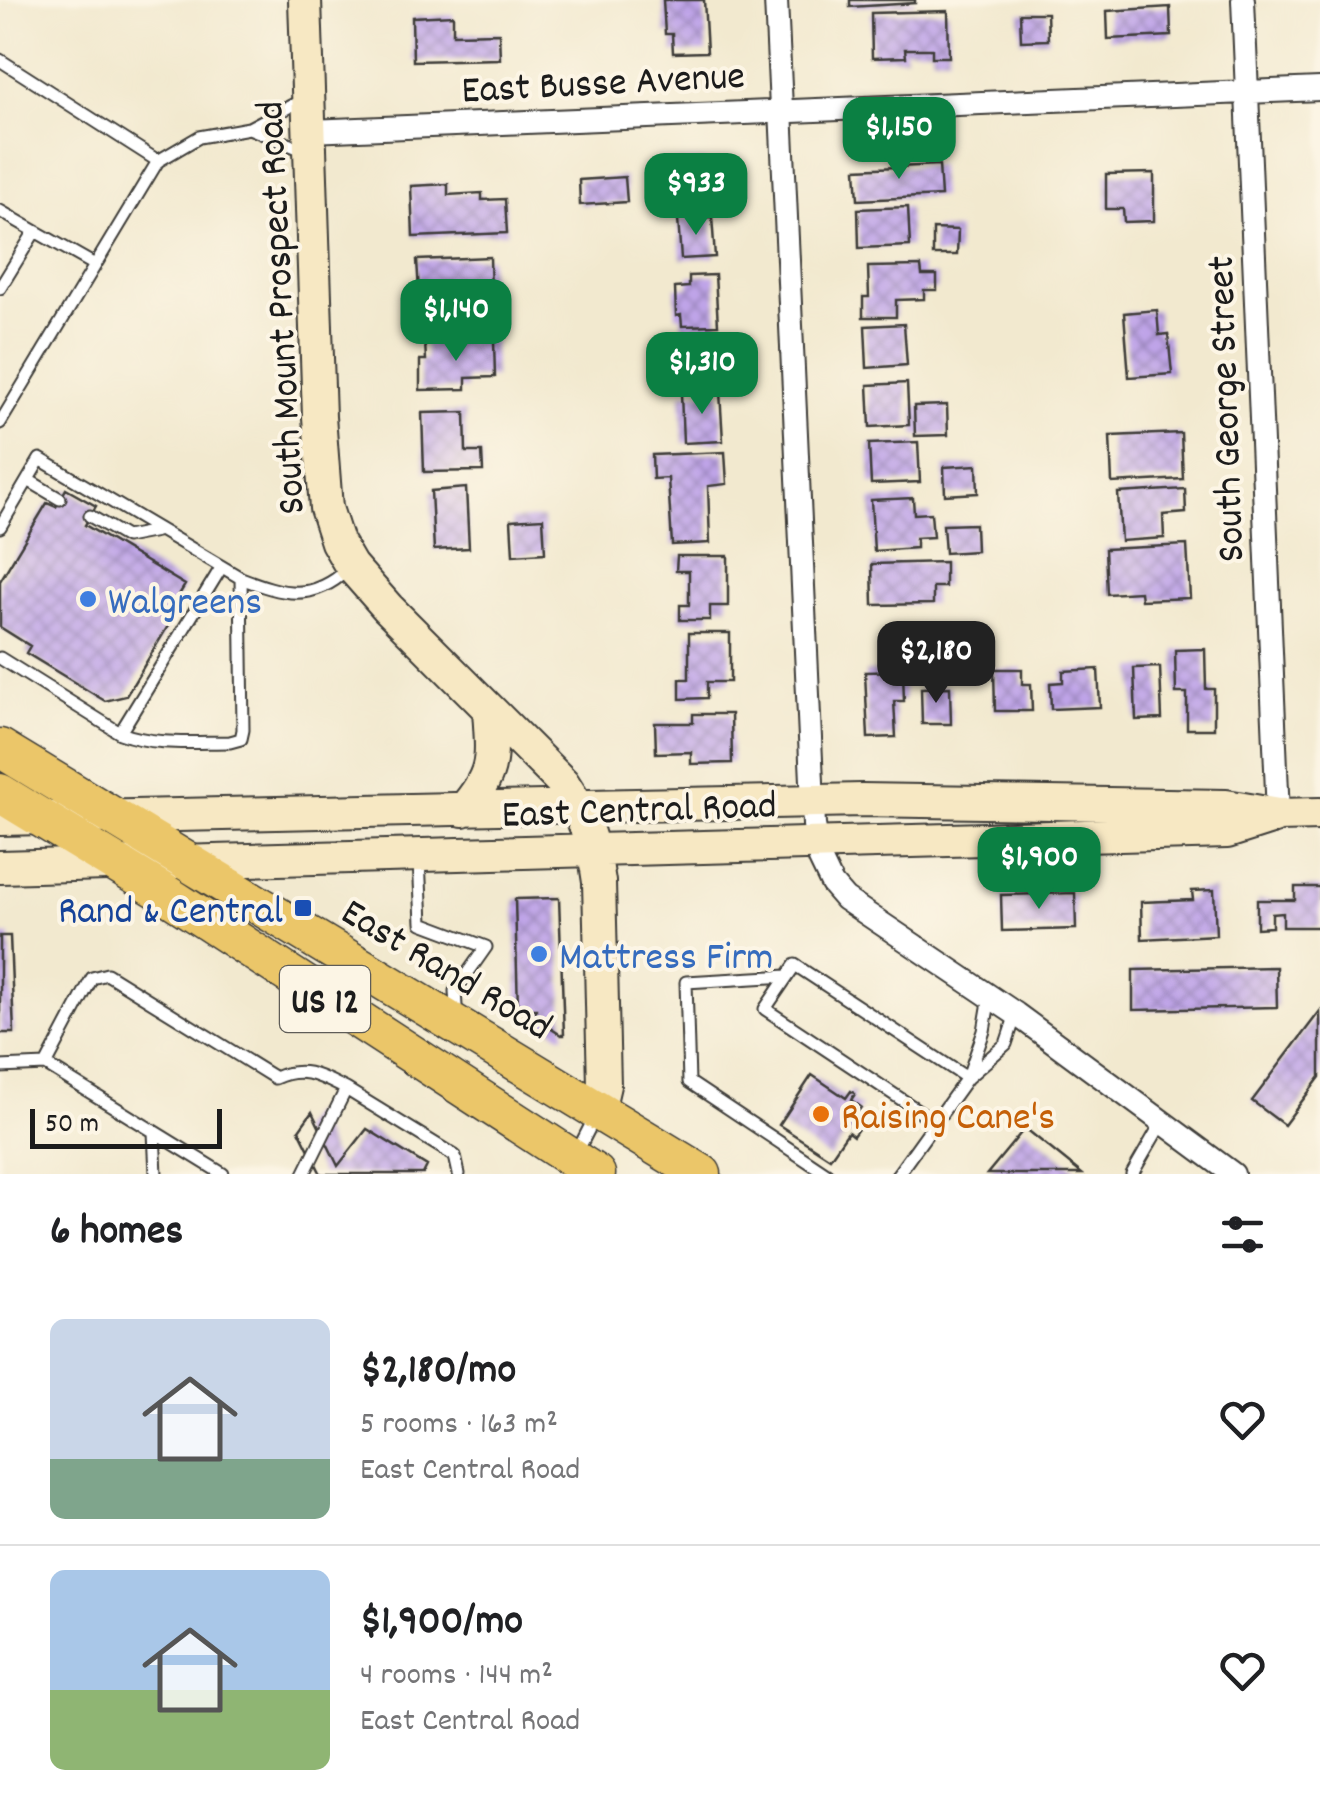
<!DOCTYPE html>
<html lang="en">
<head>
<meta charset="utf-8">
<style>
  body { margin:0; font-family:Dekko,sans-serif; background:#f6f6f6; color:#202124; height:100vh; display:flex; flex-direction:column; font-size:38px; white-space:nowrap }
  * { box-sizing:border-box; margin:0 }
  p { font-size:32px; color:#757577 }
  .icon { flex:none; width:55px; height:55px; fill:none; stroke:currentColor; stroke-width:2; stroke-linecap:round; stroke-linejoin:round }
  .map { position:relative; height:1174px; overflow:hidden }
  .side { display:flex; flex-direction:column; background:#fff; flex:1 }
  .side>* { flex:none }
  .scale { position:absolute; left:30px; bottom:25px; width:192px; box-sizing:border-box; padding-left:10px; border:5px solid #1c1c1c; border-top:0; font-size:28px; line-height:35px; white-space:nowrap; color:#1c1c1c; -webkit-text-stroke:8px #fcf5e5; paint-order:stroke }
  .price { position:absolute; translate:-50% -85px; padding:0 22px; border-radius:20px; background:#0b8043; color:#fff; font-size:32px; line-height:65px; filter:drop-shadow(0 2px 5px #0008) }
  .price::after { content:''; position:absolute; left:50%; top:60px; width:30px; height:22px; margin-left:-15px; background:inherit; clip-path:polygon(0 0,100% 0,50% 100%) }
  .price.active { background:#222; color:#fff }
  ul { padding:0; list-style:none }
  li { display:flex; align-items:center; gap:30px; height:250px; padding:0 50px }
  li+li { border-top:2px solid #e0e0e0 }
  li span { display:grid; place-items:center; flex:none; width:280px; height:200px; border-radius:15px; color:#555 }
  li>.icon { margin-inline-start:auto }
  span .icon { width:120px; height:120px; fill:#fffc; stroke-width:1 }
  li b { font-size:42px }
  h2 { display:flex; justify-content:space-between; align-items:center; height:120px; padding:0 50px; font-size:42px }
  .map>svg:first-child { display:block }
  .building { fill:url(#building-cross-hatch) }
  .lines { fill:none; stroke-linecap:round; stroke-linejoin:round }
  .service-casing { stroke:#3c3b37; stroke-width:15 }
  .minor-casing { stroke:#3c3b37; stroke-width:26 }
  .secondary-casing { stroke:#3c3b37; stroke-width:36 }
  .primary-casing { stroke:#3c3b37; stroke-width:41 }
  .service { stroke:#fff; stroke-width:11 }
  .minor { stroke:#fff; stroke-width:22 }
  .secondary { stroke:#f7e8c3; stroke-width:32 }
  .primary { stroke:#ebc669; stroke-width:38 }
  .shop-dot { fill:#3f7fe0; stroke:#fcf5e5; stroke-width:4 }
  .transit-dot { fill:#1a4fb4; stroke:#fcf5e5; stroke-width:4 }
  .food-dot { fill:#e8710a; stroke:#fcf5e5; stroke-width:4 }
  .labels { text-anchor:middle; stroke-width:8; stroke-linejoin:round; paint-order:stroke }
  .shield { fill:#fcf5e5; stroke:#5f5d58; stroke-width:2.5 }
  .shield-label { font-size:38px; font-weight:bold; fill:#1c1c1c }
  .street-label { font-size:40px; fill:#1c1c1c; stroke:#fcf5e5 }
  .shop-label { font-size:40px; fill:#366cbe; stroke:#fcf5e5; text-anchor:start }
  .transit-label { font-size:40px; fill:#164399; stroke:#fcf5e5; text-anchor:end }
  .food-label { font-size:40px; fill:#c56008; stroke:#fcf5e5; text-anchor:start }
</style>
</head>
<body>
<div class="map">
<svg width="1320" height="1174" viewBox="0 0 1320 1174">
  <defs>
    <pattern id="building-cross-hatch" width="8" height="8" patternUnits="userSpaceOnUse" patternTransform="scale(2.5)"><rect width="8" height="8" fill="#bfa4e8"/><path d="M0 0l8 8M0 8l8-8" fill="none" stroke="#9a85bb"/></pattern>
  </defs>
  <rect width="100%" height="100%" fill="#fcf5e5"/>
  <filter id="ink" filterUnits="userSpaceOnUse"><feTurbulence type="fractalNoise" baseFrequency=".01" numOctaves="2"/><feDisplacementMap in="SourceGraphic" scale="20" xChannelSelector="R" yChannelSelector="G"/><feConvolveMatrix kernelMatrix="1 2 1 2 8 2 1 2 1" color-interpolation-filters="sRGB"/></filter>
  <filter id="wash" filterUnits="userSpaceOnUse"><feTurbulence type="fractalNoise" baseFrequency=".0048" numOctaves="4" result="noise"/><feDisplacementMap in="SourceGraphic" scale="40" xChannelSelector="R" yChannelSelector="G"/><feGaussianBlur stdDeviation="2.25" result="paint"/><feColorMatrix in="noise" values="0 0 0 0 0 0 0 0 0 0 0 0 0 0 0 0 0 1.4 0 .05"/><feComposite in="paint" operator="in"/></filter>
  <g filter="url(#wash)">
    <rect width="100%" height="100%" fill="#f2e9cf"/>
    <g id="blocks">
      <!-- building -->
      <path class="building" d="M663 0H704L707 52 673 53 672 34H665Z
        M850 0H915V3L850 7Z
        M1170 7 1171 36 1108 39 1107 11Z
        M948 11 949 57H932V49H905L906 57 872 58 871 13Z
        M1020 13H1047L1048 40 1021 41Z
        M453 15V34L499 33 500 59 413 61 412 17Z
        M706 160 708 202 687 203V195L661 197 660 162Z
        M939 165 941 196 858 200 856 169Z
        M1154 173V221L1124 222 1123 209H1106V174Z
        M625 177 627 202 580 205 579 180Z
        M448 184V195L482 193V200L505 199 507 233 413 237 411 186Z
        M908 207 910 246 859 248 858 209Z
        M712 217 715 257 681 259 678 219Z
        M933 229 958 230 957 255H933Z
        M490 257 491 296 462 298 463 320 421 323 417 260Z
        M921 266 922 275H937V290H924V299L896 300V317H863V297H869L868 267Z
        M715 275 718 325 682 326 681 315 676 316 675 288 689 287V276Z
        M1157 310 1159 335 1168 334 1172 374 1129 377 1124 313Z
        M904 324 907 365 867 368 865 326Z
        M494 340 495 377 466 378V389L420 390V360H426L425 342Z
        M716 345 718 381 676 382 674 347Z
        M907 383 909 425 870 427 868 385Z
        M720 392 723 441 683 443 681 393Z
        M947 405 948 435 915 436 914 406Z
        M465 412 466 452H482L483 471 424 472 422 413Z
        M1181 433 1183 479 1112 483 1110 436Z
        M918 442 920 482 871 484 869 444Z
        M725 452 727 484 708 486 710 543 672 545 668 478 653 479 652 455Z
        M977 465 978 493 945 495 944 467Z
        M466 488 469 548 434 550 431 491Z
        M66 489 96 506 85 525 185 585 168 613 174 616 126 696 105 701 26 653 30 646 0 627V581L47 503 56 507Z
        M1185 489 1186 513 1163 515 1164 538 1121 541 1118 493Z
        M913 498 914 514 931 513 933 537 916 538V548L874 551 871 500Z
        M543 518 545 553 513 555 511 520Z
        M975 524 976 551 945 553 943 525Z
        M1187 545 1190 598 1141 600 1140 592 1107 594 1105 549Z
        M677 556H728V606H710V620H680V605H689V571H676Z
        M945 562V587H933V604L873 605 872 564Z
        M689 633H730V682H707V698L680 699V679H689Z
        M1205 649 1206 689H1214V729H1187V693H1176L1175 650Z
        M1160 667 1162 719 1136 720 1134 668Z
        M994 669H1022V684H1031L1032 711H995Z
        M1098 669 1100 707 1051 709 1050 683 1063 682V671Z
        M903 671 904 701H894L896 737 868 738 865 672Z
        M950 687 951 724H922L921 688Z
        M693 714H731L732 763 691 764V752L656 753 655 723H693Z
        M1295 887H1320V927H1283V913L1272 914V927L1257 928V900H1295Z
        M1214 890 1216 935 1142 939 1141 902 1193 900 1192 891Z
        M1075 893 1076 929 1002 931 1001 895Z
        M559 898 564 1035H561L536 1019V1009H518L515 899Z
        M0 936H10L14 1033H0Z
        M1276 967 1277 1007 1133 1010V970Z
        M1320 1011V1077L1284 1125 1252 1101Z
        M812 1075 846 1098 851 1091 855 1094 851 1100 861 1107 852 1121 860 1126 853 1136 848 1132 830 1158 779 1125Z
        M312 1112 338 1166 367 1129 427 1166 423 1174H321L299 1130Z
        M1025 1128 1082 1174H987Z"/>
    </g>
  </g>
  <g filter="url(#ink)">
    <use href="#blocks" fill-opacity="0" stroke="#3c3b37" stroke-width="2.5"/>
    <g class="lines">
      <defs>
        <path id="service" d="M0 60 158 161
          M249 128 305 151
          M0 211 35 231 0 288
          M35 231 95 265
          M0 423 158 161 199 137 249 128 304 99
          M28 480 60 499
          M90 516 126 537 157 531
          M0 527 40 459 241 578 243 730 241 739 230 742C193 742 155 746 120 733L0 658
          M241 578C283 594 312 603 348 569
          M120 733 221 568
          M419 859 422 923 486 947 455 991 456 1006
          M787 976 686 982 689 1082 827 1174
          M46 1065 92 978 107 974 275 1078C303 1065 320 1076 346 1089
          M0 1067 46 1065 223 1174
          M969 1074 984 1031 990 996
          M937 1123 765 1009 795 965 967 1078
          M154 1132 156 1174
          M577 1152 596 1115
          M304 1174 346 1089 455 1156 459 1174
          M898 1174 967 1078 1006 1044 1016 1014
          M1132 1174 1162 1122"/>
        <path id="minor" d="M776 0 814 825 820 859 832 884 845 899 1016 1014 1233 1174
          M1243 0 1278 815
          M310 131 1320 89"/>
        <path id="secondary" d="M305 0 319 417 326 508 337 542 351 566 388 608 563 783C584 814 594 845 599 882L604 1085 598 1111
          M463 810C496 772 492 758 489 710
          M0 819 862 800 1226 806 1278 815 1320 814
          M0 867 1227 832 1274 817"/>
        <path id="primary" d="M0 748 702 1174
          M0 793 161 891 596 1174"/>
      </defs>
      <!-- service casing -->
      <use href="#service" class="service-casing"/>
      <!-- minor casing -->
      <use href="#minor" class="minor-casing"/>
      <!-- secondary casing -->
      <use href="#secondary" class="secondary-casing"/>
      <!-- primary casing -->
      <use href="#primary" class="primary-casing"/>
      <!-- service -->
      <use href="#service" class="service"/>
      <!-- minor -->
      <use href="#minor" class="minor"/>
      <!-- secondary -->
      <use href="#secondary" class="secondary"/>
      <!-- primary -->
      <use href="#primary" class="primary"/>
    </g>
  </g>
  <!-- markers -->
  <g class="shop-dot">
    <circle cx="88" cy="599" r="10"/>
    <circle cx="539" cy="954" r="10"/>
  </g>
  <rect class="transit-dot" x="293" y="898" width="20" height="20" rx="5"/>
  <circle class="food-dot" cx="821" cy="1114" r="10"/>
  <g class="labels">
    <!-- shield labels -->
    <rect class="shield" x="280" y="966" width="90" height="66" rx="8"/>
    <g class="shield-label">
      <text x="325" y="1012">US 12</text>
    </g>
    <!-- street labels -->
    <g class="street-label">
      <text transform="translate(603 80) rotate(-3)" y="14">East Busse Avenue</text>
      <text transform="translate(278 308) rotate(-93)" y="14">South Mount Prospect Road</text>
      <text transform="translate(1223 409) rotate(-92)" y="14">South George Street</text>
      <text transform="translate(639 807) rotate(-2)" y="14">East Central Road</text>
      <text transform="translate(448 967) rotate(31)" y="14">East Rand Road</text>
    </g>
    <!-- shop labels -->
    <g class="shop-label">
      <text x="108" y="613">Walgreens</text>
      <text x="559" y="968">Mattress Firm</text>
    </g>
    <!-- transit labels -->
    <g class="transit-label">
      <text x="283" y="922">Rand &amp; Central</text>
    </g>
    <!-- food labels -->
    <g class="food-label">
      <text x="841" y="1128">Raising Cane's</text>
    </g>
  </g>
</svg>
<div class="scale">50 m</div>
<b class="price" style="left:899px;top:182px">$1,150</b>
<b class="price" style="left:696px;top:238px">$933</b>
<b class="price" style="left:456px;top:364px">$1,140</b>
<b class="price" style="left:702px;top:417px">$1,310</b>
<b class="price active" style="left:936px;top:706px">$2,180</b>
<b class="price" style="left:1039px;top:912px">$1,900</b>
</div>
<section class="side">
<h2>6 homes<svg class="icon" aria-label="filters" viewBox="0 0 24 24"><path d="M4 7h16M4 17h16"/><circle cx="9" cy="7" r="2"/><circle cx="15" cy="17" r="2"/></svg></h2>
<ul>
<li><span style="background:linear-gradient(#c9d6e8 70%,#7fa58c 0)"><svg class="icon" aria-label="home" viewBox="0 0 24 24"><path d="M3 11l9-7 9 7M6 9v11h12V9"/></svg></span><div><b>$2,180/mo</b><p>5 rooms · 163 m²</p><p>East Central Road</p></div><svg class="icon" aria-label="heart" viewBox="0 0 24 24"><path d="M12 20l-8-8c-3-5 5-10 8-4 3-6 11-1 8 4z"/></svg></li>
<li><span style="background:linear-gradient(#a9c7e8 60%,#8fb573 0)"><svg class="icon" aria-label="home" viewBox="0 0 24 24"><path d="M3 11l9-7 9 7M6 9v11h12V9"/></svg></span><div><b>$1,900/mo</b><p>4 rooms · 144 m²</p><p>East Central Road</p></div><svg class="icon" aria-label="heart" viewBox="0 0 24 24"><path d="M12 20l-8-8c-3-5 5-10 8-4 3-6 11-1 8 4z"/></svg></li>
</ul>
</section>
</body>
</html>
